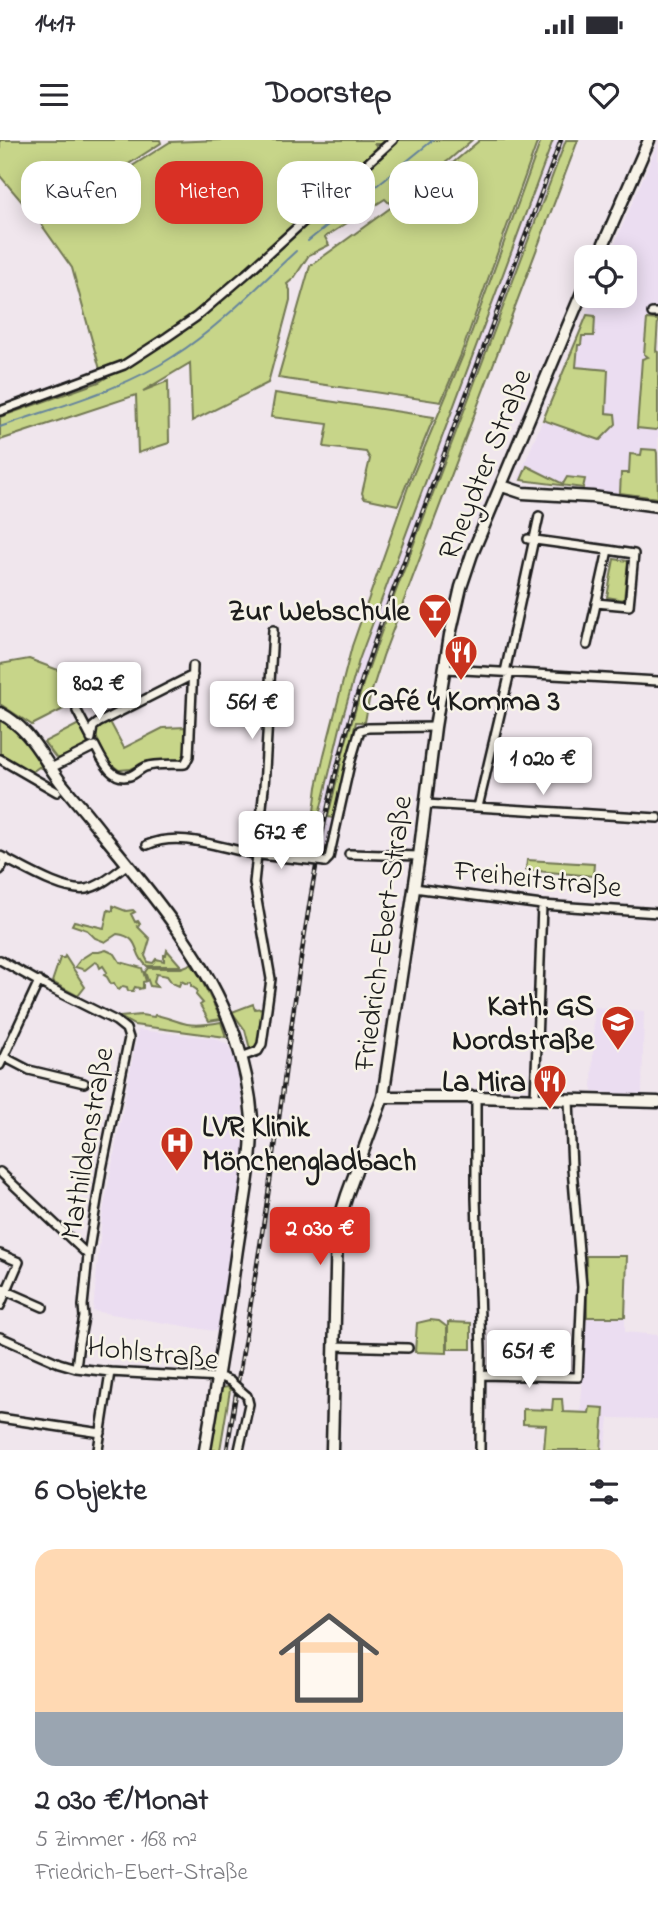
<!DOCTYPE html>
<html lang="de">
<head>
<meta charset="utf-8">
<style>
  body { margin:0; font-family:"Indie Flower",sans-serif; background:#f2f2f3; color:#2b2b33; height:100vh; display:flex; flex-direction:column; font-size:26px; white-space:nowrap }
  * { box-sizing:border-box; margin:0 }
  p { font-size:23px; color:#7c7c81 }
  .icon { flex:none; width:38px; height:38px; fill:none; stroke:currentColor; stroke-width:2; stroke-linecap:round; stroke-linejoin:round }
  .map { position:relative; height:1310px; overflow:hidden }
  .sheet { display:flex; flex-direction:column; background:#fff; flex:1 }
  .sheet>* { flex:none }
  .hud { position:absolute; left:21px; top:21px; width:616px; height:63px; display:flex; gap:14px }
  .fabs { position:absolute; left:574px; top:105px; display:grid; gap:14px }
  .fabs a { display:grid; place-items:center; width:63px; height:63px; border-radius:14px; background:#fff; box-shadow:0 4px 18px #0003; font-size:35px }
  .price { position:absolute; translate:-50% -60px; padding:0 16px; border-radius:7px; background:#fff; color:#222; font-size:23px; line-height:46px; filter:drop-shadow(0 2px 4px #0008) }
  .price::after { content:''; position:absolute; left:50%; top:42px; width:21px; height:16px; margin-left:-10px; background:inherit; clip-path:polygon(0 0,100% 0,50% 100%) }
  .price.on { background:#d93025; color:#fff }
  ul { padding:0; list-style:none }
  li { display:grid; align-content:center; gap:14px; height:371px; padding:0 35px }
  li+li { border-top:2px solid #e1e1e2 }
  li span { display:grid; place-items:center; height:217px; border-radius:21px; color:#555 }
  li>.icon { margin-inline-start:auto }
  span .icon { width:126px; height:126px; fill:#fffc; stroke-width:1 }
  li b { font-size:30px }
  h2 { display:flex; justify-content:space-between; align-items:center; height:84px; padding:0 35px; font-size:30px }
  .chip { padding:0 24px; border-radius:21px; background:#fff; box-shadow:0 4px 18px #0003; font-size:24px; line-height:63px }
  .chip.on { background:#d93025; color:#fff }
  .status { display:flex; justify-content:space-between; align-items:center; height:49px; padding:0 35px; background:#fff; direction:ltr }
  .status svg { height:19px; fill:currentColor }
  header { display:flex; justify-content:space-between; align-items:center; height:91px; padding:0 35px; background:#fff; font-size:32px; font-weight:700 }
  .map>svg:first-child { display:block }
  .built { fill:#ebddf1 }
  .green { fill:#c7d589; stroke:#727852; stroke-width:2 }
  .lines { fill:none; stroke-linecap:round; stroke-linejoin:round }
  .stream { stroke:#65849d; stroke-width:2 }
  .street-casing { stroke:#1c1c1c; stroke-width:12 }
  .secondary-casing { stroke:#1c1c1c; stroke-width:15 }
  .street { stroke:#f7f3e8; stroke-width:7 }
  .secondary { stroke:#f7f3e8; stroke-width:10 }
  .rail-casing { stroke:#1c1c1c; stroke-width:4.5 }
  .rail { stroke:#f7f3e8; stroke-width:2; stroke-dasharray:5; stroke-linecap:butt }
  .street-bridge-casing { stroke:#1c1c1c; stroke-width:12; stroke-linecap:butt }
  .street-bridge { stroke:#f7f3e8; stroke-width:7 }
  .labels { text-anchor:middle; stroke-width:5; stroke-linejoin:round; paint-order:stroke }
  .street-label { font-size:30px; fill:#1c1c1c; stroke:#f7f3e8 }
  .poi-label { font-size:30px; font-weight:bold; fill:#1c1c1c; stroke:#f7f3e8; text-anchor:end }
</style>
</head>
<body>
<div class="status"><b>14:17</b><svg viewBox="0 0 49 12"><path d="M0 12V9h3v3zM5 12V6h3v6zM10 12V3h3v9zM15 12V0h3v12zM26 1h20v11H26zM47 4h2v5h-2z"/></svg></div>
<header><svg class="icon" aria-label="menu" viewBox="0 0 24 24"><path d="M4 6h16M4 12h16M4 18h16"/></svg>Doorstep<svg class="icon" aria-label="heart" viewBox="0 0 24 24"><path d="M12 20l-8-8c-3-5 5-10 8-4 3-6 11-1 8 4z"/></svg></header>
<div class="map">
<svg width="658" height="1310" viewBox="0 0 658 1310">
  <rect width="100%" height="100%" fill="#f0e6ed"/>
  <filter id="ink" filterUnits="userSpaceOnUse"><feTurbulence type="fractalNoise" baseFrequency=".0143" numOctaves="2"/><feDisplacementMap in="SourceGraphic" scale="14" xChannelSelector="R" yChannelSelector="G"/><feConvolveMatrix kernelMatrix="1 2 1 2 8 2 1 2 1" color-interpolation-filters="sRGB"/></filter>
  <g filter="url(#ink)">
    <!-- built -->
    <path class="built" d="M553 0H566L393 459 363 544 334 652 329 677 333 678 326 712 325 715 310 713 343 574 359 520Z
      M658 3V359L518 340 593 156H625V117H609Z
      M594 867 644 871 642 954 592 952Z
      M138 890 215 898 228 905 235 920 239 937 246 999 239 1067 220 1192 93 1171 102 1077Z
      M587 1177H625V1192L658 1195V1279L609 1278 605 1310H559L580 1277Z"/>
    <!-- green -->
    <path class="green" d="M0 0H160L161 3 39 82 0 36Z
      M220 0H391L387 4H375L381 11 178 188 130 219 101 233 72 128 41 84 170 2Z
      M397 0H472L449 20 389 63 385 59 325 97 329 105 309 115 294 138 287 144 290 150V160L268 243 192 281 190 223 143 251 168 241 169 303 138 313 136 255 0 300V277L99 242 174 195Z
      M480 0H538L460 217 441 262 278 238 310 126 454 22Z
      M541 0H553L359 520 342 580 310 713H309L317 647 324 615 352 506 408 347 464 213Z
      M566 0H578L383 516 369 560 365 582H356L333 678 328 677 345 605 363 544 393 459Z
      M587 175 595 176 594 196H582L581 205H578L576 227 608 230 606 273 615 274 616 284 600 300 543 280Z
      M647 179 658 180 656 211 658 212V288L656 290 637 288 642 219 648 217 644 214Z
      M275 253 434 277 398 365 364 358 362 353 370 319 366 312 324 307 328 284 271 277Z
      M642 309 656 310 657 313 658 358 620 353 621 333H629L630 314 641 315Z
      M527 326 563 344 567 337 585 339 583 348 521 340Z
      M614 419 628 421 624 460 607 457Z
      M29 519 58 530 85 534 105 544H122L77 566 75 563 32 585 0 564V524Z
      M0 577C15 589 40 608 41 628L39 627 32 632 28 631 0 613Z
      M109 580 124 608 163 588 185 587V617L179 622 142 624 131 629 119 630 108 622 94 592 97 586Z
      M77 585H82C84 589 89 597 88 602 87 609 64 616 57 619L44 602Z
      M527 720 594 724 593 736 526 730Z
      M113 766 126 771 133 770 135 772 131 774 135 782 138 781 140 784 137 786 150 799 145 816 148 822 153 823 156 819 164 821V815H166L167 810 181 826H147C132 814 142 797 117 794L105 802 95 798 87 790 72 785 74 781 104 788 108 770 113 771Z
      M106 810 115 814 120 822 142 828 146 841 143 842V848L139 849V848L135 847 133 851H128L127 847 123 846 119 850 117 849 114 843 111 844 107 837 104 835 107 832 103 826 100 828 98 823 95 822 85 830 75 827 81 819 92 812H99Z
      M65 816 85 847 78 856 52 842 60 818H64Z
      M191 824 199 835 221 879 209 881 200 865 203 863 196 855 197 850 191 846V843L188 842 187 844 181 841 179 846 172 843 167 836 156 834 154 842 157 847 150 846 145 832 148 828H181Z
      M253 864 255 869 263 868 257 905 250 909 245 890 232 872Z
      M141 875 154 877 155 875C165 876 176 882 187 884 199 886 210 884 221 882L226 897 134 885 120 877Z
      M586 1116H627L625 1177H587Z
      M430 1180 439 1181 447 1187V1213L415 1212 417 1183Z
      M448 1182 471 1183V1209H448Z
      M228 1247 230 1250 220 1310H210L221 1248Z
      M553 1259H562L563 1272 589 1273 590 1267 604 1268 601 1310H544L546 1285 523 1284V1269L552 1270Z"/>
    <g class="lines">
      <!-- stream -->
      <path class="stream" d="M308 101 433 0
        M0 287C56 267 125 249 174 216 219 187 257 147 296 111"/>
      <defs>
        <path id="street" d="M652 173H658
          M0 271 124 225 167 197 196 177 246 134 393 0
          M528 399 608 410 587 505
          M596 463 629 466 634 414 608 410
          M445 529 658 541
          M505 532 539 376
          M77 571 90 596
          M91 599 93 587 98 583 193 535
          M0 619 57 652
          M51 628 95 606C102 619 111 642 130 636 136 634 140 629 145 627 156 623 173 625 185 624L189 616 193 526
          M426 664 658 678
          M478 667 510 532
          M147 705C180 690 220 708 254 714 272 717 291 718 309 720
          M349 714 419 716
          M0 716C21 726 63 753 86 749 102 746 115 733 128 724
          M325 722 329 718 350 624 360 590 368 588 435 587
          M0 730 6 718
          M414 748 542 765 658 773
          M0 820 48 847 116 881 126 889 129 898 102 1029 88 1115 83 1166 84 1177 79 1203 76 1228
          M4 917 29 930 84 943
          M241 917 258 911 262 904 271 839 254 743 264 648 273 490
          M0 925 39 841
          M476 957V1058L481 1210 480 1310
          M535 959 542 765
          M0 1032 88 1115
          M0 1114 19 1122 0 1166
          M0 1148 43 1167
          M0 1197 59 1223 76 1228 110 1232 220 1238
          M334 1206 408 1208
          M481 1235 578 1237 582 1147 572 1028 569 960
          M0 1278 101 1293
          M98 1310 110 1232
          M239 1310 249 1264 247 1256"/>
        <path id="secondary" d="M598 117 649 0
          M502 346 523 353 592 357 658 366
          M0 573C32 590 41 617 62 644 75 660 89 676 102 693 153 755 208 820 235 896 244 923 250 951 252 979 253 1022 242 1073 236 1116 227 1181 216 1246 205 1310
          M383 957H476L658 962
          M332 1310 337 1087 347 1055 383 957 419 716 435 587 450 495 461 447 472 414 586 143"/>
      </defs>
      <!-- street casing -->
      <use href="#street" class="street-casing"/>
      <!-- secondary casing -->
      <use href="#secondary" class="secondary-casing"/>
      <!-- street -->
      <use href="#street" class="street"/>
      <!-- secondary -->
      <use href="#secondary" class="secondary"/>
      <defs>
        <path id="rail" d="M227 1310C242 1214 259 1118 273 1021 288 918 299 814 319 711 333 635 354 559 380 486L561 0"/>
      </defs>
      <!-- rail casing -->
      <use href="#rail" class="rail-casing"/>
      <!-- rail -->
      <use href="#rail" class="rail"/>
      <defs>
        <path id="street-bridge" d="M309 720 325 722
          M223 1238 230 1241 247 1256"/>
      </defs>
      <!-- street-bridge casing -->
      <use href="#street-bridge" class="street-bridge-casing"/>
      <!-- street-bridge -->
      <use href="#street-bridge" class="street-bridge"/>
    </g>
  </g>
  <!-- icons -->
  <defs>
    <symbol id="bar-pin" viewBox="-11 -11 22 30"><path d="M0 17L-7.5 6A9.5 9.5 0 1 1 7.5 6Z" fill="#c8321e" stroke="#f7f3e8"/><path d="M-6-5H6L.8 .8V4.5H3.5V6h-7V4.5H-.8V.8Z" fill="#fff"/></symbol>
    <symbol id="restaurant-pin" viewBox="-11 -11 22 30"><path d="M0 17L-7.5 6A9.5 9.5 0 1 1 7.5 6Z" fill="#c8321e" stroke="#f7f3e8"/><path d="M-5-6h1v4h1v-4h1v4h1v-4h1v5L-1.5 .5V6h-2V.5L-5-1ZM5-6V6H3V1.5H1.5Q1.5-4 5-6Z" fill="#fff"/></symbol>
    <symbol id="school-pin" viewBox="-11 -11 22 30"><path d="M0 17L-7.5 6A9.5 9.5 0 1 1 7.5 6Z" fill="#c8321e" stroke="#f7f3e8"/><path d="M0-5L7-2L0 1L-7-2ZM-4 1L0 2.5L4 1V4Q0 6-4 4Z" fill="#fff"/></symbol>
    <symbol id="hospital-pin" viewBox="-11 -11 22 30"><path d="M0 17L-7.5 6A9.5 9.5 0 1 1 7.5 6Z" fill="#c8321e" stroke="#f7f3e8"/><path d="M-5-5h3v3.5h4V-5h3V5h-3V1.5h-4V5h-3Z" fill="#fff"/></symbol>
  </defs>
  <g fill-rule="evenodd">
    <use href="#bar-pin" x="416" y="451" width="38" height="52"/>
    <use href="#restaurant-pin" x="442" y="493" width="38" height="52"/>
    <use href="#school-pin" x="599" y="863" width="38" height="52"/>
    <use href="#restaurant-pin" x="531" y="922" width="38" height="52"/>
    <use href="#hospital-pin" x="158" y="984" width="38" height="52"/>
  </g>
  <g class="labels">
    <!-- street labels -->
    <g class="street-label">
      <text transform="translate(484 324) rotate(-68)" y="10">Rheydter Straße</text>
      <text transform="translate(538 738) rotate(6)" y="10">Freiheitstraße</text>
      <text transform="translate(382 793) rotate(-82)" y="10">Friedrich-Ebert-Straße</text>
      <text transform="translate(86 1003) rotate(-80)" y="10">Mathildenstraße</text>
      <text transform="translate(153 1212) rotate(6)" y="10">Hohlstraße</text>
    </g>
    <!-- poi labels -->
    <g class="poi-label">
      <text x="410" y="480">Zur Webschule</text>
      <text x="461" y="570" text-anchor="middle">Café 4 Komma 3</text>
      <text x="594" y="875">Kath. GS<tspan x="594" dy="34">Nordstraße</tspan></text>
      <text x="526" y="951">La Mira</text>
      <text x="202" y="996" text-anchor="start">LVR Klinik<tspan x="202" dy="34">Mönchengladbach</tspan></text>
    </g>
  </g>
</svg>
<div class="fabs">
<a><svg class="icon" aria-label="locate" viewBox="0 0 24 24"><circle cx="12" cy="12" r="6"/><path d="M12 2v4M12 18v4M2 12h4M18 12h4"/></svg></a>
</div>
<b class="price" style="left:99px;top:582px">802 €</b>
<b class="price" style="left:252px;top:601px">561 €</b>
<b class="price" style="left:543px;top:657px">1 020 €</b>
<b class="price" style="left:281px;top:731px">672 €</b>
<b class="price on" style="left:320px;top:1127px">2 030 €</b>
<b class="price" style="left:529px;top:1250px">651 €</b>
<div class="hud">
<a class="chip">Kaufen</a>
<a class="chip on">Mieten</a>
<a class="chip">Filter</a>
<a class="chip">Neu</a>
</div>
</div>
<section class="sheet">
<h2>6 Objekte<svg class="icon" aria-label="filters" viewBox="0 0 24 24"><path d="M4 7h16M4 17h16"/><circle cx="9" cy="7" r="2"/><circle cx="15" cy="17" r="2"/></svg></h2>
<ul>
<li><span style="background:linear-gradient(#ffd9b3 75%,#9aa5b1 0)"><svg class="icon" aria-label="home" viewBox="0 0 24 24"><path d="M3 11l9-7 9 7M6 9v11h12V9"/></svg></span><div><b>2 030 €/Monat</b><p>5 Zimmer · 168 m²</p><p>Friedrich-Ebert-Straße</p></div></li>
</ul>
</section>
</body>
</html>
